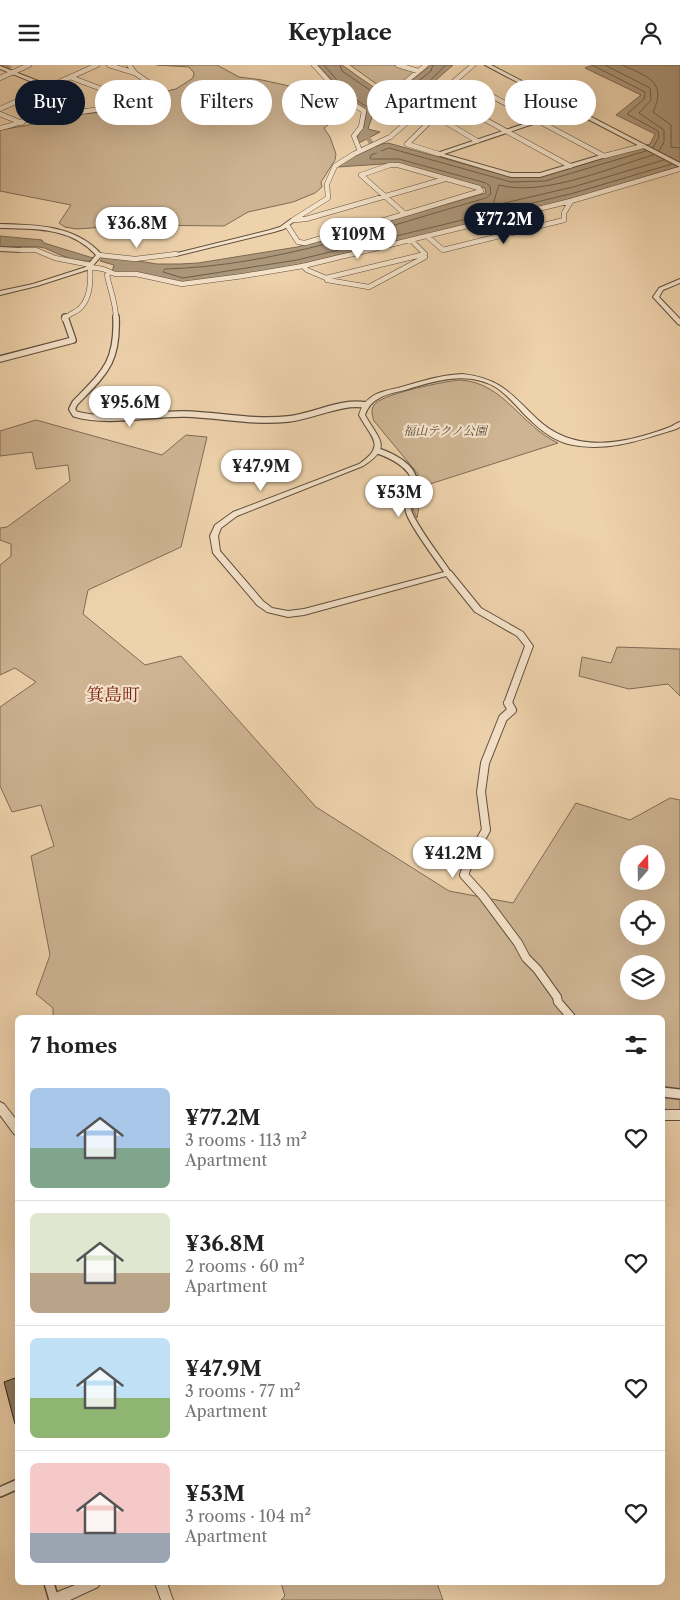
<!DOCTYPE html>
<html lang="en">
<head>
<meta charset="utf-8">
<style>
  body { margin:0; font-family:"Libre Caslon Text","Noto Serif JP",serif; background:#f2f2f2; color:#222; height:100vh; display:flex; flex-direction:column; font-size:19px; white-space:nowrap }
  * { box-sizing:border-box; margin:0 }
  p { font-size:16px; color:#767676 }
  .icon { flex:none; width:28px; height:28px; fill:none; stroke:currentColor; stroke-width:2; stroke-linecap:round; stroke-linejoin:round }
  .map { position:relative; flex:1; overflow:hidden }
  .drawer { position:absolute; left:15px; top:950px; width:650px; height:570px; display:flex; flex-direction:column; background:#fff; border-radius:8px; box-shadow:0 5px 20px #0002 }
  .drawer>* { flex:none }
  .top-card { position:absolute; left:15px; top:15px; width:650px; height:45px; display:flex; gap:10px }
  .needle { width:32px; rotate:20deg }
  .controls { position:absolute; left:620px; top:780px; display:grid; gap:10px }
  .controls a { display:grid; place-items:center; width:45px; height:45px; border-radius:50%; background:#fff; box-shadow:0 5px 20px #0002; font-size:25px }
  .price { position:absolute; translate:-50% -42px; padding:0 11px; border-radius:18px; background:#fff; color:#222; font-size:16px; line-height:32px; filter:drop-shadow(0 1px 2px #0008) }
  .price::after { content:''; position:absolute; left:50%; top:30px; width:15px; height:11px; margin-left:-8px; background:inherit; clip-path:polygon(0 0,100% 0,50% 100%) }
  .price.active { background:#111827; color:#fff }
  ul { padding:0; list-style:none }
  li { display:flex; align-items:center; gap:15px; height:125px; padding:0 15px }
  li+li { border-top:1px solid #e0e0e0 }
  li span { display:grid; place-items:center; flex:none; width:140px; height:100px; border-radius:8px; color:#555 }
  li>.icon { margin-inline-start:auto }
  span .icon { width:60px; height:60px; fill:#fffc; stroke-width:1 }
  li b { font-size:21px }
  h2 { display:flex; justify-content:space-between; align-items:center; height:60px; padding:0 15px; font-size:21px }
  .tag { padding:0 18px; border-radius:22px; background:#fff; box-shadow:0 5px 20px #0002; font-size:18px; line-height:45px }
  .tag.active { background:#111827; color:#fff }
  header { display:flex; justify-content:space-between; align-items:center; height:65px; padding:0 15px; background:#fff; font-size:22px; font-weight:700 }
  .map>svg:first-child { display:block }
  .green { fill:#ceb493; stroke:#7f6c56; fill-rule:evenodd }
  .water { fill:#ad977a; stroke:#7b6953 }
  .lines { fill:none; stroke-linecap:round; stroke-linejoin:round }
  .shore { stroke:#6e5e4a; stroke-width:1 }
  .canal { fill:#ad977a; fill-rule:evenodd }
  .building { fill:#937e65; stroke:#302419 }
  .minor-far3-casing { stroke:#60503e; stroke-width:5.5 }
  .minor-far2-casing { stroke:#60503e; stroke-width:8 }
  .minor-far1-casing { stroke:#60503e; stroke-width:10 }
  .minor-casing { stroke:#60503e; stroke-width:12 }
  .tertiary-casing { stroke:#60503e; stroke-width:2 }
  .minor-far3 { stroke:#f4e2c9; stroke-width:4.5 }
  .minor-far2 { stroke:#f4e2c9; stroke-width:5.5 }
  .minor-far1 { stroke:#f4e2c9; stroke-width:8 }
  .minor { stroke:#f4e2c9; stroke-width:9 }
  .tertiary { fill:#f4e2c9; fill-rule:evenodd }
  .labels { text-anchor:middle; stroke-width:4.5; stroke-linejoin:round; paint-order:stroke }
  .far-park-label { font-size:12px; font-style:italic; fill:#584838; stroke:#f4e2c9 }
  .quarter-label { font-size:18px; fill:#7a1f14; stroke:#f4e2c9 }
</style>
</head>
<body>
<header><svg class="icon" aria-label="menu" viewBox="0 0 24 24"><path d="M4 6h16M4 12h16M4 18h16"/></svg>Keyplace<svg class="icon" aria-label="person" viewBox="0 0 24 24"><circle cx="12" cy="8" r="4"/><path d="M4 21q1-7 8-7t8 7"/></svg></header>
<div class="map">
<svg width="680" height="1535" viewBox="0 0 680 1535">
  <rect width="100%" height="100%" fill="#eed2ac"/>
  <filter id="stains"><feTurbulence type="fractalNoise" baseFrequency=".004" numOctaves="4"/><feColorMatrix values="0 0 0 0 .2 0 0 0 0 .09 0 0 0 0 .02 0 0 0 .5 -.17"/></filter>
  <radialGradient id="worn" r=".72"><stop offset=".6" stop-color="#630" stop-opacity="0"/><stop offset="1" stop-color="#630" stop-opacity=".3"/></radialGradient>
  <!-- green -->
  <path class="green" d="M157 0H217L239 12 262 15 294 22 302 27 309 38 335 49 336 54 324 63 330 72 336 89 335 95 321 117 322 122 315 128 293 137 248 147 224 161 133 160 77 164 65 162 59 158 71 140 0 126V65L29 60 42 55 53 52 123 45 150 30 176 24 193 13 194 8 189 2Z
    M350 0H395L415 7 389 28Z
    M461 315C504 318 521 361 558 378L430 419 419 441 417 453 411 440 418 409 374 356C372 350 370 343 376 338 387 328 445 316 461 315Z
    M36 355 162 390 186 370 207 372 181 482 88 525 83 549 145 600 181 591 316 742 449 826 513 838 576 738 630 755 670 733 680 735V1046L663 1044 662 952H53V943L36 929 50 890 31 791 54 781 41 740 12 747 0 721V642L36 617 15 603 0 610V500L11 491V479L0 475V463L7 462 70 416 68 400 36 404 32 387 0 391V366ZM629 789H656V816H629ZM629 844H656V871H629ZM629 899H656V926H629Z
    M617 582 680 584V631L668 619 629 624 579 611 582 592 611 598Z
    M281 1518H437L443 1535H281L285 1531Z"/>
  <!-- water -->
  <path class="water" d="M318 0H342L386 31 393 30 431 0H453L403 44 393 50 373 49 368 64 380 67 359 78 357 72 364 61 366 48 365 44 348 33Z
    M593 0H680V101L576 133 298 200 237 211 182 218 112 207 114 200 100 196 103 192 107 191 157 199H180L198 198 297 182 486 128 485 123 397 98 338 102 343 96 382 79 388 78 511 112 544 111 650 79 655 69 616 50 641 30 585 3Z
    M0 171 42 175 44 178 93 193 91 196C74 197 60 190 47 184 40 180 10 182 0 182Z"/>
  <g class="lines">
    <!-- shore -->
    <path class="shore" d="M324 0C340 18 364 53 392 45 407 41 434 11 446 0
      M340 0 342 6 386 36 396 34 431 6 433 0
      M592 0 645 27 644 34 627 49 658 66 659 72 653 83
      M605 0 650 23 651 35 639 48 664 65V77L659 86
      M622 0C646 11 668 16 653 47L671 60V82L680 83
      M646 86 545 116 511 117 389 83 371 90 370 94H399L486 118 490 121 491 129 486 133C381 163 275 201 165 204L163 207 183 213 297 195 574 128 672 99
      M653 90C609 103 543 132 499 120L493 139 496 140 573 122 664 95"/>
    <!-- canal -->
    <path class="canal" d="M0 0H8L12 2 9 4Z
      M362 63H366L377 85 387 88V90L373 87 361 64Z"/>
  </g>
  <!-- building -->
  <path class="building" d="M18 1312V1359H15L4 1317Z"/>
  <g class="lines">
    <defs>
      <path id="minor-far3" d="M109 0 135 8
        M314 0 345 34 364 46 361 62 354 71 360 86
        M398 0 418 6
        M70 12 128 34
        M0 13 29 0
        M392 28 426 0
        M32 30 77 46
        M451 36 570 101
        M0 44 97 0
        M0 49 22 58
        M434 50 477 76
        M0 63C14 61 27 53 41 51 90 43 107 53 148 17L135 8 129 0
        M439 89 407 79 467 20H471L604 91 643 81
        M390 100H398L479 123 481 126 405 149 361 110Z
        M293 155 328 133 327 119 335 101 354 89 390 72 473 0
        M295 155 306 154 445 114
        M493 155 509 169
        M287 160 298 177 305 178 405 149
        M427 171 443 185 564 155V148L571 136
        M20 185H36L55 193 91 200
        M99 190 135 194 176 189
        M303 201 307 205 326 213 425 189 411 175
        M109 208 107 210C110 225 116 238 116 254
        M327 215 369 222 425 192
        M64 254C68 250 73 248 78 245 90 236 91 216 90 202L103 204 115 209H136L182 219 243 211 303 201 571 136 680 104"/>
      <path id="minor-far2" d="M116 252C118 298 104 308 75 338L72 344 75 349C110 359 149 348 185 349 220 350 253 358 288 354 315 351 339 336 366 340
        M0 294 73 275 65 252
        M378 386C390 390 414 401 414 417 414 429 404 438 410 450 419 469 436 490 448 508"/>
      <path id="minor-far1" d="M508 638 512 645 503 653 485 698 481 727 486 765 471 792 464 810 483 831 518 878 526 893 537 904 557 932 558 937 571 952"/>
      <path id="minor" d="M662 1027 680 1029
        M0 1427 18 1419
        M49 1518 54 1535"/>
      <path id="tertiary" d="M485 0H491L680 98V102L572 46 444 89 511 108H540L604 89 607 91 606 92 540 112H511L437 90V88L568 44Z
        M0 1 51 21V22L47 23 0 4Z
        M291 154 296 155 284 164 274 167 176 191 173 189 270 165 280 162Z
        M0 159C37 160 76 160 102 190L90 204 37 221 0 230V226L33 219 86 202 96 190C70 162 36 164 0 163Z
        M0 182 20 183 23 185 20 187 0 186Z
        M680 214V218L663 225 659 232 680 254V260L678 259 653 232 659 223Z
        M462 309C500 313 511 329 536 353 574 390 625 379 670 362 673 361 676 358 680 357V362L676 364C641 375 605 388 568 379 550 374 537 362 524 349 516 340 507 330 497 323 468 305 435 316 405 325 388 329 371 332 365 350 379 375 393 382 363 401L237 451 221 463 218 471 220 486 263 536 272 543 288 546 304 544 448 506H451L481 543 523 567 533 581 512 638 508 641 504 638 525 581 517 571 475 547 446 511 304 550 288 552 267 547 257 540 213 488 210 471 215 460 233 447 359 399C387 380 371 373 359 350 361 344 363 338 369 334 377 327 388 325 398 323 419 317 440 310 462 309Z
        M0 1037 4 1039 18 1057V1070L14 1069 0 1050Z
        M662 1045H680V1055H662Z
        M80 1518H100L98 1522 70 1535H49L50 1530Z
        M155 1518H167L173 1535H161Z"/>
    </defs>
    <!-- minor-far3 casing -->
    <use href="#minor-far3" class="minor-far3-casing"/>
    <!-- minor-far2 casing -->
    <use href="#minor-far2" class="minor-far2-casing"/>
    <!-- minor-far1 casing -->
    <use href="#minor-far1" class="minor-far1-casing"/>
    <!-- minor casing -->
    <use href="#minor" class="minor-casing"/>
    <!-- tertiary casing -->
    <use href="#tertiary" class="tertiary-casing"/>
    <!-- minor-far3 -->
    <use href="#minor-far3" class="minor-far3"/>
    <!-- minor-far2 -->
    <use href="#minor-far2" class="minor-far2"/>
    <!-- minor-far1 -->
    <use href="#minor-far1" class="minor-far1"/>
    <!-- minor -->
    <use href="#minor" class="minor"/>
    <!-- tertiary -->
    <use href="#tertiary" class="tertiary"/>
  </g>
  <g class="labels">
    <!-- far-park labels -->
    <g class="far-park-label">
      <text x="445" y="370">福山テクノ公園</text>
    </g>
    <!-- quarter labels -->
    <g class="quarter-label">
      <text x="113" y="636">箕島町</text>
    </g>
  </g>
  <rect width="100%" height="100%" filter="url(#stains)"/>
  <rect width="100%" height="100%" fill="url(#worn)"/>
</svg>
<div class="controls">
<a><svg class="needle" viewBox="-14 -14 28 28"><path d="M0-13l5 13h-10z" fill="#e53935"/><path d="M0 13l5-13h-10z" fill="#767676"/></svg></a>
<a><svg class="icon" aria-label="locate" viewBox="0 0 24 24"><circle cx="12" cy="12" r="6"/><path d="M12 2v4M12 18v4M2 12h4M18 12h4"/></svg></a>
<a><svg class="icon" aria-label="layers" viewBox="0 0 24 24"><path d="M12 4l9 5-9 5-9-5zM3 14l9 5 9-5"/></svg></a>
</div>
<b class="price active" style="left:504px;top:180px">¥77.2M</b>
<b class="price" style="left:137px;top:184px">¥36.8M</b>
<b class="price" style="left:358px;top:195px">¥109M</b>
<b class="price" style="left:130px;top:363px">¥95.6M</b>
<b class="price" style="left:261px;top:427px">¥47.9M</b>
<b class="price" style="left:399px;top:453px">¥53M</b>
<b class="price" style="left:453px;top:814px">¥41.2M</b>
<div class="top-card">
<a class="tag active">Buy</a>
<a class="tag">Rent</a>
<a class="tag">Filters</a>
<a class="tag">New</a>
<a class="tag">Apartment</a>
<a class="tag">House</a>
</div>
<section class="drawer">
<h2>7 homes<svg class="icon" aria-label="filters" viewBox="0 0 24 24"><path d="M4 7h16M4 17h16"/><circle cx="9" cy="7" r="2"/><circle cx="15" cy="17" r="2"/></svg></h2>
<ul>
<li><span style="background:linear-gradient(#a9c7e8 60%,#7fa58c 0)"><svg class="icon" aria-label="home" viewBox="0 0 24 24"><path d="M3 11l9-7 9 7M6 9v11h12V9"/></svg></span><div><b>¥77.2M</b><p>3 rooms · 113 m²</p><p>Apartment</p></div><svg class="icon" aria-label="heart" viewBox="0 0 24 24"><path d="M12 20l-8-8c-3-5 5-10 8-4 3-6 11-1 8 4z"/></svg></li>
<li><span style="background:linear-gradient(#dfe7d0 60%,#b9a48a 0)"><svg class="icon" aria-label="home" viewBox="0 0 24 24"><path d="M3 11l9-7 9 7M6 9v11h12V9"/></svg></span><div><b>¥36.8M</b><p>2 rooms · 60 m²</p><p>Apartment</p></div><svg class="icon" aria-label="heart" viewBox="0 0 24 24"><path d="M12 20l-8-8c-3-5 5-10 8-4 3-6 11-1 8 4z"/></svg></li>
<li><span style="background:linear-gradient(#bfe0f5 60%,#8fb573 0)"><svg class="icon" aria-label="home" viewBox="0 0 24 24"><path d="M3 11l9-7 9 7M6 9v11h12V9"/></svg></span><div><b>¥47.9M</b><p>3 rooms · 77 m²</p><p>Apartment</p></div><svg class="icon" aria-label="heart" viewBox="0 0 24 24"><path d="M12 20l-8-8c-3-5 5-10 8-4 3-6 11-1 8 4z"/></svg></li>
<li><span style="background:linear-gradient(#f6c9c9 70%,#9aa5b1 0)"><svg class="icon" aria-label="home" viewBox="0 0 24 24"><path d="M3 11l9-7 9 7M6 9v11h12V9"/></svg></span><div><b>¥53M</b><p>3 rooms · 104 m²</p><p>Apartment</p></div><svg class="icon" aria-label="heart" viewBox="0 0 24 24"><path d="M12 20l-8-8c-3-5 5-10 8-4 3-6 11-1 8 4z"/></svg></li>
</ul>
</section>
</div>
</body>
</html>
